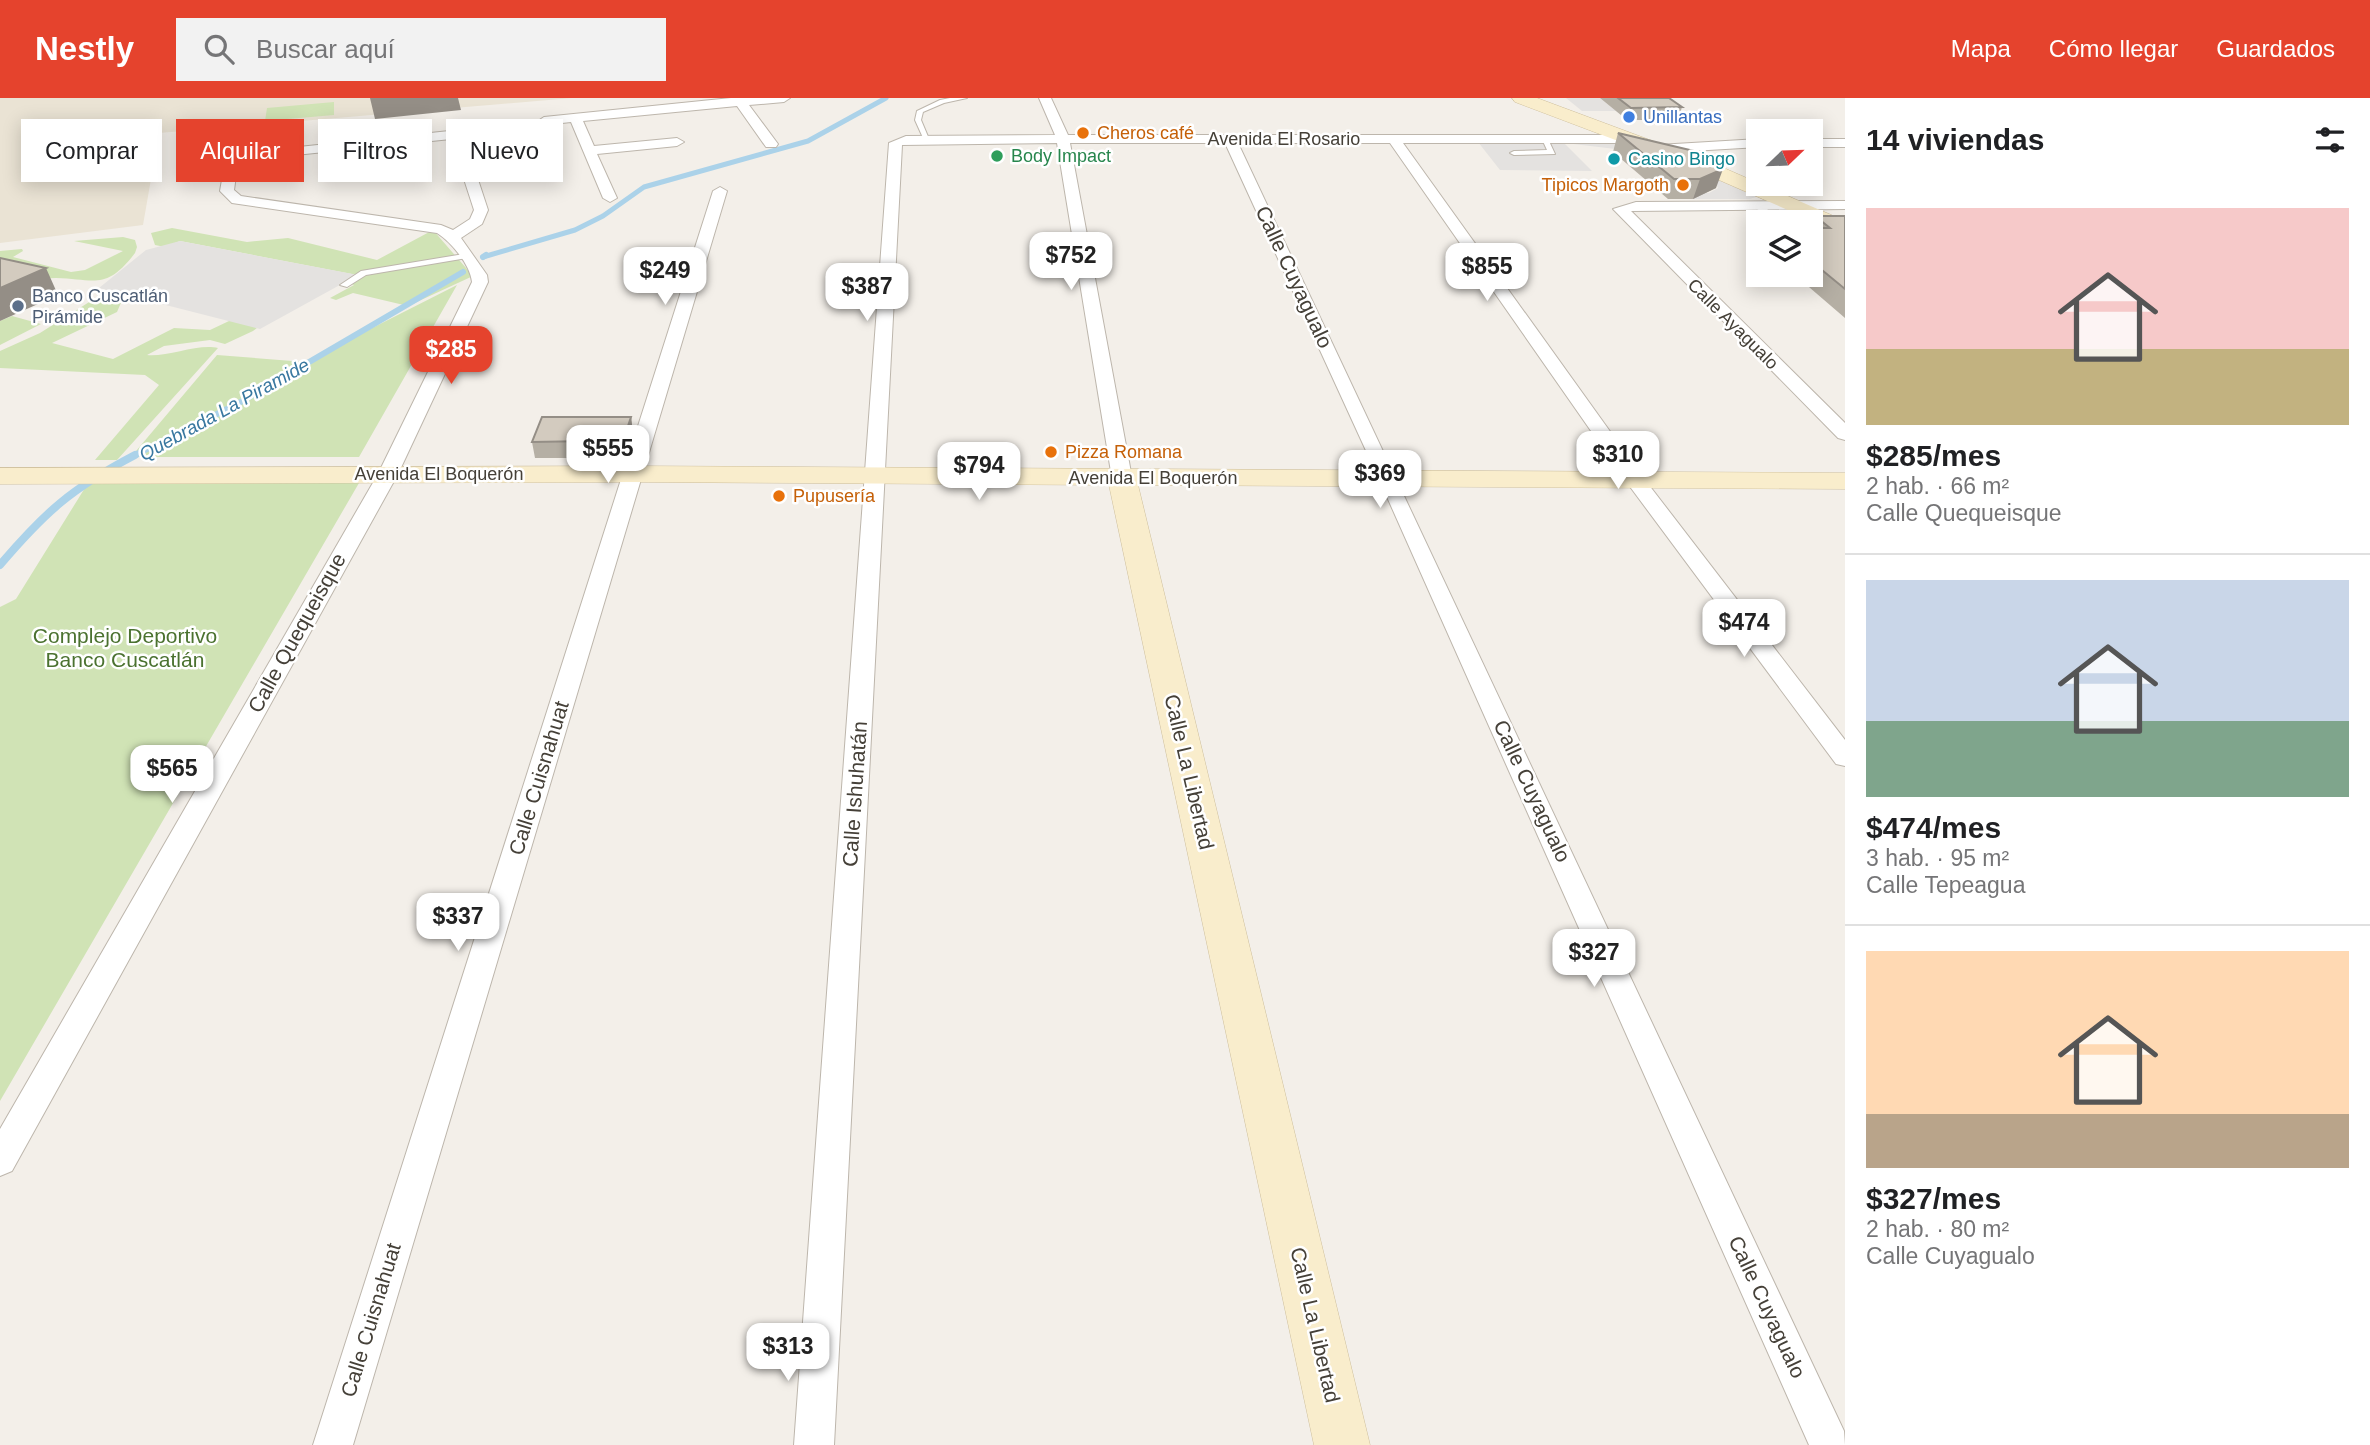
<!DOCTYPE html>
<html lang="es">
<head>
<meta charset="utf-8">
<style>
  body { margin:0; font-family:Arial,sans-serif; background:#f2f2f2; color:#202124; height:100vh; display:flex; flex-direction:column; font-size:26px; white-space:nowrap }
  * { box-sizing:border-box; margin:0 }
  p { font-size:23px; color:#757577 }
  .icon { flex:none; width:38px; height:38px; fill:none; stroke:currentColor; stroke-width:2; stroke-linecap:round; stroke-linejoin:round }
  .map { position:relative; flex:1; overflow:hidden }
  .details { display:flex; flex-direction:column; background:#fff; width:525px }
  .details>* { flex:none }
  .hud { position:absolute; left:21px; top:21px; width:665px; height:63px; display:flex; gap:14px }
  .needle { width:46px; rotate:67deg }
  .tools { position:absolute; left:1746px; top:21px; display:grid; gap:14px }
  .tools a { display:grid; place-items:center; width:77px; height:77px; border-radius:0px; background:#fff; box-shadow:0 4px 18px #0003; font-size:35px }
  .price { position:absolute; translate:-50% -60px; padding:0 16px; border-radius:14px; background:#fff; color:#222; font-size:23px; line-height:46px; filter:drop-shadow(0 2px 4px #0008) }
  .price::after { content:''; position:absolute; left:50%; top:42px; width:21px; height:16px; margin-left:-10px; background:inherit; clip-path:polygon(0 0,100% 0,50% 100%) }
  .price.selected { background:#e5432d; color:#fff }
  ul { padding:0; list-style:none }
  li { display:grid; align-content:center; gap:14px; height:371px; padding:0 21px }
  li+li { border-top:2px solid #e0e0e0 }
  li span { display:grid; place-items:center; height:217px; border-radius:0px; color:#555 }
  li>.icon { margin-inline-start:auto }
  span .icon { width:126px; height:126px; fill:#fffc; stroke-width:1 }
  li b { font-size:30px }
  h2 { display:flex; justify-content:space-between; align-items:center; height:84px; padding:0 21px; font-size:30px }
  .tag { padding:0 24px; border-radius:0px; background:#fff; box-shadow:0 4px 18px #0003; font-size:24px; line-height:63px }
  .tag.selected { background:#e5432d; color:#fff }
  header { display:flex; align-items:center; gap:42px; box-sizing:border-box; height:98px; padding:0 35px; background:#e5432d; color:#fff }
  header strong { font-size:33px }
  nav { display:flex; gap:38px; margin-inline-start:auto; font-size:24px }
  .search { width:490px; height:63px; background:#f2f2f2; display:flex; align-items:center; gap:18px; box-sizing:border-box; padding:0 24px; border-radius:0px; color:#757577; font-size:26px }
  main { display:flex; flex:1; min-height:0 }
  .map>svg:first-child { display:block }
  .education { fill:#eae3d4 }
  .green { fill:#d0e3b5 }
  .parking { fill:#e4e2e0 }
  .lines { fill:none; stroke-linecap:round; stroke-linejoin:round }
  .stream-far2 { stroke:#abd2e9; stroke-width:5 }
  .stream-far1 { stroke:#abd2e9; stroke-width:6 }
  .stream { stroke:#abd2e9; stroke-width:8 }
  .lane-casing { stroke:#bdb6ac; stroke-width:2 }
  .street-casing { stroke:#bdb6ac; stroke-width:2 }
  .secondary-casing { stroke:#cebf9c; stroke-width:1 }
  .lane { fill:#fff; fill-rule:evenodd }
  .street { fill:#fff; fill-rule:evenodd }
  .secondary { fill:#f9edcc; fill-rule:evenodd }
  .wall { fill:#b5afa4 }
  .shaded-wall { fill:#948e86 }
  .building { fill:#d3cbbf; stroke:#948e86; stroke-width:2 }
  .shop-dot { fill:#3f7fe0; stroke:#fff; stroke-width:2.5 }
  .food-dot { fill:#e8710a; stroke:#fff; stroke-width:2.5 }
  .leisure-dot { fill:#2e9e5b; stroke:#fff; stroke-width:2.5 }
  .culture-dot { fill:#0f9aa8; stroke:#fff; stroke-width:2.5 }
  .service-dot { fill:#5c6f8a; stroke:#fff; stroke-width:2.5 }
  .labels { text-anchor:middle; stroke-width:5; stroke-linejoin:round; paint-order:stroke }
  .far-shop-label { font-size:18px; fill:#366cbe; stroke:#fff; text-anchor:start }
  .far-food-label { font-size:18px; fill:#c56008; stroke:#fff; text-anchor:start }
  .far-street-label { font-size:18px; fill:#454038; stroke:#fff }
  .far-leisure-label { font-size:18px; fill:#27864d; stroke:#fff; text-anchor:start }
  .far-culture-label { font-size:18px; fill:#0d838f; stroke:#fff; text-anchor:start }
  .far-service-label { font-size:18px; fill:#4e5e75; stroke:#fff; text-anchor:start }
  .far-water-label { font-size:19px; font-style:italic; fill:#3978a0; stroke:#fff }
  .street-label { font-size:21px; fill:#454038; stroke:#fff }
  .park-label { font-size:21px; fill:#4b7230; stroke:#fff }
</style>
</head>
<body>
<header>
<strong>Nestly</strong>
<div class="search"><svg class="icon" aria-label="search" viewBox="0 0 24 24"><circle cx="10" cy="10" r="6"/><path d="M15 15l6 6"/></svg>Buscar aquí</div>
<nav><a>Mapa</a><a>Cómo llegar</a><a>Guardados</a></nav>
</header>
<main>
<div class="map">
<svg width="1845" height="1347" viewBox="0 0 1845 1347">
  <rect width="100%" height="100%" fill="#f3efe9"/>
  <!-- education -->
  <path class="education" d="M0 0H572L159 35 143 127 0 145Z"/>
  <!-- green -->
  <path class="green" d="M334 4V17L265 23 267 10Z
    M172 130 247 144 288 140 377 162 433 132 473 178 408 208 353 195 336 202 330 200 354 187 345 184 357 177 180 143 165 149 155 147 151 135Z
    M123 139 135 142 137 149 135 155C106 193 95 181 56 180 37 180 19 183 0 185V153L22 151 23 153 13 159 71 174 85 172 123 153 74 143Z
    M457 187 359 359H131L217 257 305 264Z
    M112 197 123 200 117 214 52 245 113 261 174 230 210 232 265 206 283 210 253 233 225 246 210 242 164 248 147 257C168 259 199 245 218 250L117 362H95L159 287 145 277 0 270V253L40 235 94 201Z
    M12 218 41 226 0 247V223Z
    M88 385H359L0 1003V509L16 501Z"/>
  <!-- parking -->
  <path class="parking" d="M1566 0H1600L1616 13H1582Z
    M1478 44 1564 45 1592 73 1500 72Z
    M1613 44 1635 47 1759 98 1750 101H1683L1677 95H1709L1718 90 1715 84 1624 52 1565 45Z
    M1749 109 1790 113 1840 137 1811 136V124H1766Z
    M180 143 358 177 260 231 99 190 146 152Z"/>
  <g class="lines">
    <!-- stream-far2 -->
    <path class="stream-far2" d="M483 159 575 132 603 118 644 89 808 43 886 0"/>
    <!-- stream-far1 -->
    <path class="stream-far1" d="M483 159 486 157
      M131 359 239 305 463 174"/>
    <!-- stream -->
    <path class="stream" d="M0 467C45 414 72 390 135 357"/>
    <defs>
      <path id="lane" d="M950 0H967L944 5 923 14 921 22 929 41 924 42 915 22 917 13 940 2Z
        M1545 39 1548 41 1555 56 1514 57 1510 55 1514 53 1547 52 1542 41Z
        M1742 104 1761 106 1773 116 1766 118 1756 110 1742 108Z
        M464 156 468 158 467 160 366 177 347 189 340 187 361 173Z"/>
      <path id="street" d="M731 0H790L784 4 749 7 778 46 776 49H766L737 8 583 23 594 48 677 40 684 44 677 48 597 56 617 100 610 104 603 100 571 24 544 27 538 23 544 19Z
        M1039 0H1051L1068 37H1631L1638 41 1631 45H1403L1642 378 1845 642V668L1836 666 1628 386 1390 45H1238L1844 1333 1845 1347H1809L1379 381 1225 45H1070L1132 380 1122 386 1112 380 1057 45 902 47 834 1347H794L889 45 906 38 1055 37Z
        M487 29 492 30V36L464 39 488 112 482 126 461 140 487 177 488 184 398 376 12 1073 0 1078V1031L378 376 472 184C470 166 451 144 437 135L232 105 220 93 225 65 185 69 178 65 185 61ZM451 41 474 112 470 121 453 132 441 127 241 98 234 92 238 63Z
        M1759 41V49L1658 55 1651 51 1658 47Z
        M1811 41H1845V49H1811Z
        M720 89 727 93 353 1347H313L713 93Z
        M1845 103V111L1631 113 1845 325V342L1838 340 1613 111 1636 104Z"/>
      <path id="secondary" d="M1512 0H1537L1717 67 1845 123V137L1703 75 1515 4Z
        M633 368 1845 375V391L1138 387 1370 1347H1314L1109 387 633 384 0 386V370Z"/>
    </defs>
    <!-- lane casing -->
    <use href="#lane" class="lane-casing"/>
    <!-- street casing -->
    <use href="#street" class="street-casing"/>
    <!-- secondary casing -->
    <use href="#secondary" class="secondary-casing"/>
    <!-- lane -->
    <use href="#lane" class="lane"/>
    <!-- street -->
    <use href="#street" class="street"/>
    <!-- secondary -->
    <use href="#secondary" class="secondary"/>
  </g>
  <!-- wall -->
  <path class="wall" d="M1600 0H1669L1682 9 1678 22H1627Z
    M1618 35 1716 90 1693 101H1668L1613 54Z
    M1815 118H1845V220L1795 177H1811V128Z
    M631 319 633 335 628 350 592 360H535L532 344Z"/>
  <!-- shaded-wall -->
  <path class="shaded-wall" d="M370 0H458L461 12 375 21Z
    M1723 71 1716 90 1693 101 1700 81Z
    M46 170 58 197 0 223V190Z
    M631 319 633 335 628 350 592 360 590 343Z"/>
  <!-- building -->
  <path class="building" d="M1618 0H1669L1682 9 1631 10Z
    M1618 35 1694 53 1718 63 1723 71 1700 81H1674Z
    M1815 118H1845V191L1811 163V130H1830Z
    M0 160 46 170 0 190Z
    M542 319H631L626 334 590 343 532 344Z"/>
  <!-- markers -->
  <circle class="shop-dot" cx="1629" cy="19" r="7"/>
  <g class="food-dot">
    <circle cx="1083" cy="35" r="7"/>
    <circle cx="1683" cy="87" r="7"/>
    <circle cx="1051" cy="354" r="7"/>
    <circle cx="779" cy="398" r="7"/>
  </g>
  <circle class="leisure-dot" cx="997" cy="58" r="7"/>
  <circle class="culture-dot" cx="1614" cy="61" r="7"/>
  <circle class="service-dot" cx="18" cy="208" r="7"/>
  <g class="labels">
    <!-- far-shop labels -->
    <g class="far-shop-label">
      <text x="1643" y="25">Unillantas</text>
    </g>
    <!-- far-food labels -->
    <g class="far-food-label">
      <text x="1097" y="41">Cheros café</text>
      <text x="1669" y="93" text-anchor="end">Tipicos Margoth</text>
      <text x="1065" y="360">Pizza Romana</text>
      <text x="793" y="404">Pupusería</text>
    </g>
    <!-- far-street labels -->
    <g class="far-street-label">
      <text x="1284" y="47">Avenida El Rosario</text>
      <text transform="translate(1733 226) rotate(45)" y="6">Calle Ayagualo</text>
      <text x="439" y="382">Avenida El Boquerón</text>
      <text x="1153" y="386">Avenida El Boquerón</text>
    </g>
    <!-- far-leisure labels -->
    <g class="far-leisure-label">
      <text x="1011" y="64">Body Impact</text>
    </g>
    <!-- far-culture labels -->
    <g class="far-culture-label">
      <text x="1628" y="67">Casino Bingo</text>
    </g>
    <!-- far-service labels -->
    <g class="far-service-label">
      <text x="32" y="204">Banco Cuscatlán<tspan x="32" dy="21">Pirámide</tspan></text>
    </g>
    <!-- far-water labels -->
    <g class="far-water-label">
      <text transform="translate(224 311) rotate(-29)" y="7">Quebrada La Piramide</text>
    </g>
    <!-- street labels -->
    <g class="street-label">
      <text transform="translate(1294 179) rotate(65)" y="7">Calle Cuyagualo</text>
      <text transform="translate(297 535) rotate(-61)" y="7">Calle Quequeisque</text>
      <text transform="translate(1189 674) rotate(77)" y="7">Calle La Libertad</text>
      <text transform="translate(539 680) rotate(-73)" y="7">Calle Cuisnahuat</text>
      <text transform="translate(1532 693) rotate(65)" y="7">Calle Cuyagualo</text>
      <text transform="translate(855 696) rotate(-86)" y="7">Calle Ishuhatán</text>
      <text transform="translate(1767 1209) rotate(65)" y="7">Calle Cuyagualo</text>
      <text transform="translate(371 1222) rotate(-73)" y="7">Calle Cuisnahuat</text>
      <text transform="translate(1315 1227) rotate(77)" y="7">Calle La Libertad</text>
    </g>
    <!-- park labels -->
    <g class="park-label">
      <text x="125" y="545">Complejo Deportivo<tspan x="125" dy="24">Banco Cuscatlán</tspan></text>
    </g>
  </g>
</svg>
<div class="tools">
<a><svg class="needle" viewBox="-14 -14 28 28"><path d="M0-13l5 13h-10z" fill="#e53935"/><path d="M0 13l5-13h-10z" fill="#757577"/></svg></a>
<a><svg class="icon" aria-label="layers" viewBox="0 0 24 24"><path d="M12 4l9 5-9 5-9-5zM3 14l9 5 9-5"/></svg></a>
</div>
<b class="price" style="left:1071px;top:194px">$752</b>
<b class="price" style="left:1487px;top:205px">$855</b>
<b class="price" style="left:665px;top:209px">$249</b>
<b class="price" style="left:867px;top:225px">$387</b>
<b class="price selected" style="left:451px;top:288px">$285</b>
<b class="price" style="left:608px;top:387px">$555</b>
<b class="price" style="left:1618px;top:393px">$310</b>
<b class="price" style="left:979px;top:404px">$794</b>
<b class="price" style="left:1380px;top:412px">$369</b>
<b class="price" style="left:1744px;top:561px">$474</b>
<b class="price" style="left:172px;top:707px">$565</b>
<b class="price" style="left:458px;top:855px">$337</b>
<b class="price" style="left:1594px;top:891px">$327</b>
<b class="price" style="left:788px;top:1285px">$313</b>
<div class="hud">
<a class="tag">Comprar</a>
<a class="tag selected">Alquilar</a>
<a class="tag">Filtros</a>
<a class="tag">Nuevo</a>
</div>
</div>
<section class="details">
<h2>14 viviendas<svg class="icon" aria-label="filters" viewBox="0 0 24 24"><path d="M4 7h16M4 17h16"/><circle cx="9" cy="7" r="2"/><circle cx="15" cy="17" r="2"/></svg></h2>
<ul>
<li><span style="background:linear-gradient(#f6c9c9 65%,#c2b280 0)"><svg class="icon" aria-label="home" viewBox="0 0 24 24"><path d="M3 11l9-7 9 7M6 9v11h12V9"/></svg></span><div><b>$285/mes</b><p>2 hab. · 66 m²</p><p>Calle Quequeisque</p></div></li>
<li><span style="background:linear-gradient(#c9d6e8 65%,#7fa58c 0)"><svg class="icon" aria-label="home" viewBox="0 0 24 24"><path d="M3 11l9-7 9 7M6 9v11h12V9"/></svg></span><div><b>$474/mes</b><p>3 hab. · 95 m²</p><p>Calle Tepeagua</p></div></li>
<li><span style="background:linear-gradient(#ffd9b3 75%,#b9a48a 0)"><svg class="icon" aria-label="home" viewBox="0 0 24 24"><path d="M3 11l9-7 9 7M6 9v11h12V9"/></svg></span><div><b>$327/mes</b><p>2 hab. · 80 m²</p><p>Calle Cuyagualo</p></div></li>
</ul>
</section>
</main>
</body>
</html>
